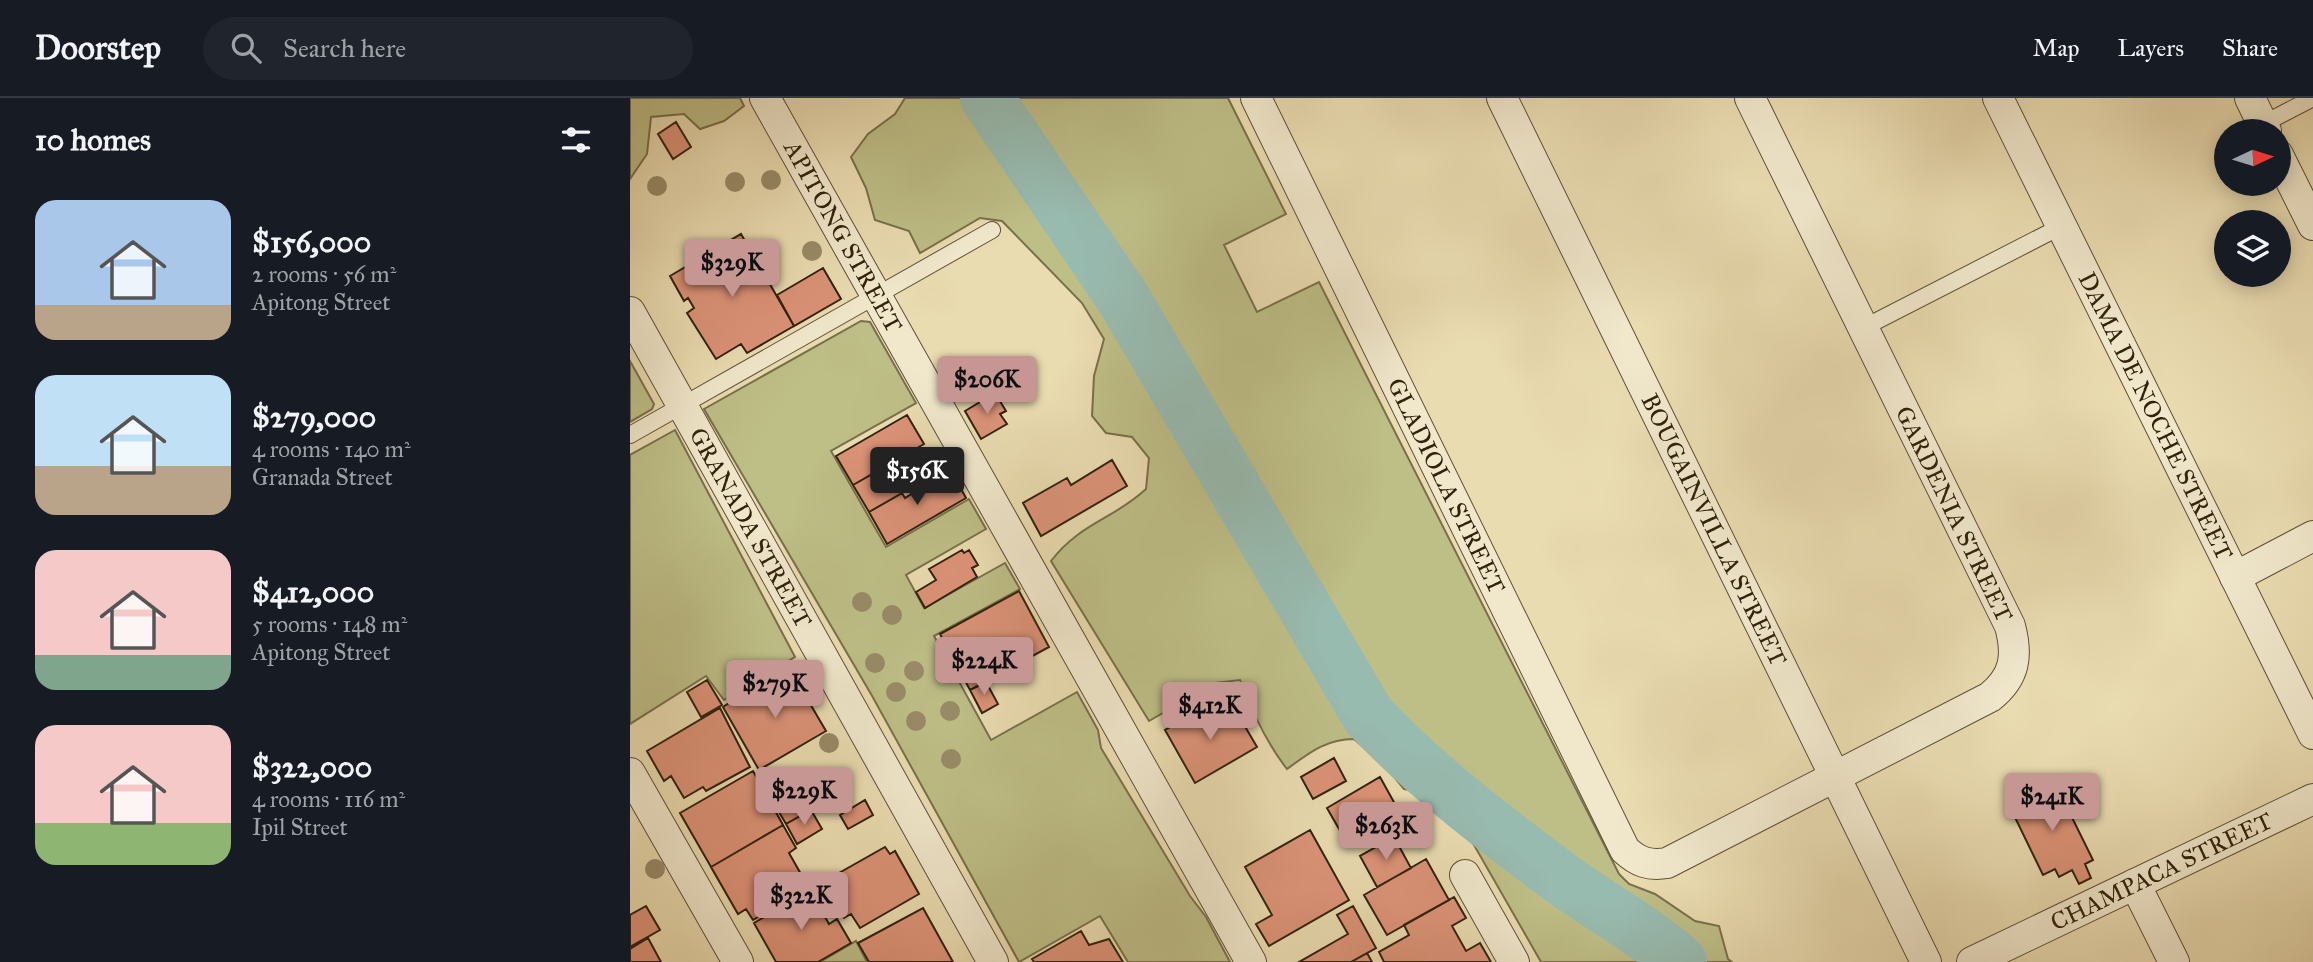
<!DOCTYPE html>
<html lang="en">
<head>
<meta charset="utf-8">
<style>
  body { margin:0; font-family:"IM FELL Great Primer",serif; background:#20242c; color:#f1f3f6; height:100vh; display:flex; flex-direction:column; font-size:26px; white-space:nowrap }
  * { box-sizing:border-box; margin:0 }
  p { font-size:23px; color:#9ea1a6 }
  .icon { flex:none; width:38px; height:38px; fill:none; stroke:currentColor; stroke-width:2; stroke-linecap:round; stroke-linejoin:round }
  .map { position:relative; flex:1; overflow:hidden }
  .details { display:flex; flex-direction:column; background:#171b24; width:630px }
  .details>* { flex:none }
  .needle { width:46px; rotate:86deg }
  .buttons { position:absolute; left:1584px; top:21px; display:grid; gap:14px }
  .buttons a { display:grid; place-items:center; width:77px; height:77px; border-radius:50%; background:#171b24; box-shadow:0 4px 18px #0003; font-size:35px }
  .price { position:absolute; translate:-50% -60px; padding:0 16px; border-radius:7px; background:#c59692; color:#111; font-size:23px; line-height:46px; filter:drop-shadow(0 2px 4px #0008) }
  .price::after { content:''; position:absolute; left:50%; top:42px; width:21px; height:16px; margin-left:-10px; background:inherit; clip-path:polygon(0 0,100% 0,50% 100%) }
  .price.current { background:#222; color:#fff }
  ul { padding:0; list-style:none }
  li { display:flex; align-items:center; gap:21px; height:175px; padding:0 35px }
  li span { display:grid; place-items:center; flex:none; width:196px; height:140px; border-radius:21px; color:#555 }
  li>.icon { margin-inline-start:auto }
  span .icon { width:84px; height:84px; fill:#fffc; stroke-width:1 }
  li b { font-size:30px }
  h2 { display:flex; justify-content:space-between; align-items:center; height:84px; padding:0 35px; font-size:30px }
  header { display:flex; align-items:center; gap:42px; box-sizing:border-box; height:98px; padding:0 35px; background:#171b24; border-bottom:2px solid #363941 }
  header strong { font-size:33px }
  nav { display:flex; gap:38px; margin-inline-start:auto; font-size:24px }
  .search { width:490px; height:63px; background:#20242c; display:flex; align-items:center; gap:18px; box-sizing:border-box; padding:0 24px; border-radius:38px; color:#9ea1a6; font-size:26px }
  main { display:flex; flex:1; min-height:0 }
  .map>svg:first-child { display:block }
  .green { fill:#bebe87; stroke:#78704a; stroke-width:2 }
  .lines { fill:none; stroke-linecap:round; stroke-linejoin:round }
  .river { stroke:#98bbb0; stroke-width:54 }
  .building { fill:#dc9378; stroke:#31220c; stroke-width:2 }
  .lane-casing { stroke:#5f5035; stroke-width:18 }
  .street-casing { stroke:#5f5035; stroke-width:32 }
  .lane { stroke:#f1e8cc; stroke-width:16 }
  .street { stroke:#f1e8cc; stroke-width:30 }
  .tree { fill:#988b67 }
  .labels { text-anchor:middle; stroke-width:5; stroke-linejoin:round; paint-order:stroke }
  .street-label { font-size:24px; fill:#31220c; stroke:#f1e8cc }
</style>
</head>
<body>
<header>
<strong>Doorstep</strong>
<div class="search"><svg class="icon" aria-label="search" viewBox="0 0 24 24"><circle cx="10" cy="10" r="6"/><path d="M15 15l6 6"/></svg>Search here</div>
<nav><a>Map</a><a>Layers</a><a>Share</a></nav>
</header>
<main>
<section class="details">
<h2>10 homes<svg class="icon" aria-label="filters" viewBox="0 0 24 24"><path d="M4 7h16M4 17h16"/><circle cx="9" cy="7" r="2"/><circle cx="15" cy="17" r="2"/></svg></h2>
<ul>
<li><span style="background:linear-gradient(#a9c7e8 75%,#b9a48a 0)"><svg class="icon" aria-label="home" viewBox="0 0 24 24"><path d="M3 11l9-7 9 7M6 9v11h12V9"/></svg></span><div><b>$156,000</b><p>2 rooms · 56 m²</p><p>Apitong Street</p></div></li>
<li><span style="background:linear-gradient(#bfe0f5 65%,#b9a48a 0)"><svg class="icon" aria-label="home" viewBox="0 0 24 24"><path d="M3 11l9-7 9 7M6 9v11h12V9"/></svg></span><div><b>$279,000</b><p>4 rooms · 140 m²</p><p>Granada Street</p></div></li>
<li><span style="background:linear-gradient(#f6c9c9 75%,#7fa58c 0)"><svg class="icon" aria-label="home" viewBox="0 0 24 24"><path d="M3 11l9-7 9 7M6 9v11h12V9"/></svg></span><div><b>$412,000</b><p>5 rooms · 148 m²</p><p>Apitong Street</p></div></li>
<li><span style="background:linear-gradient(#f6c9c9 70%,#8fb573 0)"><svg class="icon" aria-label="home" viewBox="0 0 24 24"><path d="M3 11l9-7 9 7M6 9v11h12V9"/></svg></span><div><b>$322,000</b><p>4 rooms · 116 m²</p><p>Ipil Street</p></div></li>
</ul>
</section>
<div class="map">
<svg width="1683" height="864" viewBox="0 0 1683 864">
  <rect width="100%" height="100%" fill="#eadcb1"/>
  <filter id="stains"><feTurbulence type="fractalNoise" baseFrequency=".00286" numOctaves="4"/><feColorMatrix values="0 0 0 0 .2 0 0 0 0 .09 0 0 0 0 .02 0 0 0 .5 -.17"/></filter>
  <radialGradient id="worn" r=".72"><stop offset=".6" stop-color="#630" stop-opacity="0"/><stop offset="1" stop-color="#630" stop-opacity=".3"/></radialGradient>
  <!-- green -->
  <path class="green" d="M0 0H110L114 8 94 23 70 31 54 16 21 19 17 56 0 81Z
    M275 0H598L656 116 594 147 627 214 689 184 989 776 999 786 1025 796 1065 823 1089 828 1098 861 1102 864H911L844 747 809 709 792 694 774 691 756 669 724 641C696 641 679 655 657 671 636 644 622 614 610 582L585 585 519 623 421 463C450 425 484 421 516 391L519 360 502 339 476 335 462 318 464 278 474 241 452 205 372 123 350 120 290 155 279 133 245 122 236 90 221 59 238 36 265 16Z
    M231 223 240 224 286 305 201 353 256 449 339 401 356 431 276 477 294 510 375 465 390 491 304 538 361 642 447 594 468 632 471 650 560 798 576 819 600 864H498L470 818 389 864 241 596 74 311Z
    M0 263 24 306 22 311 0 324Z
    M45 332 165 559 94 602 76 578 0 626V357Z
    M226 843 237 864H190Z"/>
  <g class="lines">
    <!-- river -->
    <path class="river" d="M357 0 493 200 738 617C793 676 860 727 924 775 965 806 1012 830 1050 864"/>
  </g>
  <!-- building -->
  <path class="building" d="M46 24 61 49 43 61 28 36Z
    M111 136 164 228 117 255 111 246 86 261 57 215 64 210 58 200 54 203 40 178Z
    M193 170 211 201 164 228 147 197Z
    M365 295 376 313 370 316 377 326 351 341 335 313Z
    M277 317 294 346 223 387 206 358Z
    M482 362 497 388 411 438 393 405 437 380 441 387Z
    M257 368 272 395 239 414 223 387Z
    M320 371 336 400 257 446 239 414 272 395 275 400Z
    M332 452 334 455 339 452 348 467 342 470 347 479 295 510 286 494 306 482 299 471Z
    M389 493 419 549 340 592 310 536Z
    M159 570 196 633 129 672 93 609 102 603 104 606Z
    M77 582 92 607 71 619 57 594Z
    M356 584 368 606 352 615 340 592Z
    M603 608 627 649 565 685 535 632 569 613 575 624Z
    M90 610 120 669 76 693 73 689 54 700 41 678 34 683 17 653Z
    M704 660 716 683 683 701 671 679Z
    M157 671 181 712 156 726 132 685Z
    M123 673 153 727 81 769 50 715Z
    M750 679 770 715 717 745 697 710Z
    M1424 683 1463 762 1455 766 1461 780 1449 786 1442 772 1429 779 1425 771 1413 777 1378 705Z
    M235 702 243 717 218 731 210 717Z
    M181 712 192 731 167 746 156 726Z
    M153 727 166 750 159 755 176 785 144 804 147 808 123 822 116 811 108 816 81 769Z
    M680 732 719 802 639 848 626 826 642 817 615 769Z
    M764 739 781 770 747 789 730 758Z
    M255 749 260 756 265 753 289 796 230 830 221 816 214 820 193 784Z
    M796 761 819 802 757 837 734 797Z
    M180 792 199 826 207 821 221 845 188 864H146L124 825Z
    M824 799 836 820 822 828 836 853 850 845 861 864H754L749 854 779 837 774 827Z
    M16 808 30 832 0 849V817Z
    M723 808 746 850 721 864H669L718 836 707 817Z
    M293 810 323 864H239L228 845Z
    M451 833 459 847 479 841 493 864H404L402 861Z
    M18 840 31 864H0V851Z
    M737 855 742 864H721Z"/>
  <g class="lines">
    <defs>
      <path id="lane" d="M1633 26 1683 0
        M1233 230 1432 128
        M0 337 362 132"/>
      <g id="street">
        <path id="s1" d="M135 0 621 864"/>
        <path id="s2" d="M626 0 995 752C1008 764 1019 768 1037 765L1360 599C1385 579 1388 558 1380 528L1120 0"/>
        <path id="s3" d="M872 0 1296 864"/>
        <path id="s4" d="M1368 0 1683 636"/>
        <path d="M1620 0 1636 33"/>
        <path d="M1648 57 1683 127"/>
        <path id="s5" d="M0 214 363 864"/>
        <path d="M1605 479 1683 438"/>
        <path d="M0 675 108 864"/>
        <path d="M835 777 884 864"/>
        <path d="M1505 786 1544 864"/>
        <path id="s6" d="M1342 864 1683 701"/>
      </g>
    </defs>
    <!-- lane casing -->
    <use href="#lane" class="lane-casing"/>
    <!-- street casing -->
    <use href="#street" class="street-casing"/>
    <!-- lane -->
    <use href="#lane" class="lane"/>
    <!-- street -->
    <use href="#street" class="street"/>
  </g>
  <!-- trees -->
  <g class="tree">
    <circle cx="141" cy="82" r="10"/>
    <circle cx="105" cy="84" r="10"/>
    <circle cx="27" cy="88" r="10"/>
    <circle cx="182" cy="153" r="10"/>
    <circle cx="232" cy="504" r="10"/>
    <circle cx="262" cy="517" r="10"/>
    <circle cx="245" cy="565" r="10"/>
    <circle cx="284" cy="573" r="10"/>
    <circle cx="266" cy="594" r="10"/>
    <circle cx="320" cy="613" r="10"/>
    <circle cx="286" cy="623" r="10"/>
    <circle cx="199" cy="645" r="10"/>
    <circle cx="321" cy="661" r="10"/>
    <circle cx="25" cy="771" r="10"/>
  </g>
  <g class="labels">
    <!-- street labels -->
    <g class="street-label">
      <text dy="8" stroke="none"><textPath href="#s1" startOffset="159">APITONG STREET</textPath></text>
      <text dy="8" stroke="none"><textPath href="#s4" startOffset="355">DAMA DE NOCHE STREET</textPath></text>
      <text dy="8" stroke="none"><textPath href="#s2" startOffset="432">GLADIOLA STREET</textPath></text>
      <text transform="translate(1324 416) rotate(64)" y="8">GARDENIA STREET</text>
      <text dy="8" stroke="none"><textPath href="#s5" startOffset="247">GRANADA STREET</textPath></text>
      <text dy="8" stroke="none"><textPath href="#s3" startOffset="481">BOUGAINVILLA STREET</textPath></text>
      <text dy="8" stroke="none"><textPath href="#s6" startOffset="210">CHAMPACA STREET</textPath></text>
    </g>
  </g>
  <rect width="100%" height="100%" filter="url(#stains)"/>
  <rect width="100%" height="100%" fill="url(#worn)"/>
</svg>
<div class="buttons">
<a><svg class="needle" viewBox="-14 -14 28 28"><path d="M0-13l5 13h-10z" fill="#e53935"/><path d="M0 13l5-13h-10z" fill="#9ea1a6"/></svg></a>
<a><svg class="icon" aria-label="layers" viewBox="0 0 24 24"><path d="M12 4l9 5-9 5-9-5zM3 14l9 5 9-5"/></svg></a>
</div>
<b class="price" style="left:102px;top:201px">$329K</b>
<b class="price" style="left:357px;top:318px">$206K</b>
<b class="price current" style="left:287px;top:409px">$156K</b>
<b class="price" style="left:354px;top:599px">$224K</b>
<b class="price" style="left:145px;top:622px">$279K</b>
<b class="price" style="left:580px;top:644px">$412K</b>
<b class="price" style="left:174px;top:729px">$229K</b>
<b class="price" style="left:1422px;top:735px">$241K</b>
<b class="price" style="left:756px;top:764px">$263K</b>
<b class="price" style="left:171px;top:834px">$322K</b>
</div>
</main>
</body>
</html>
